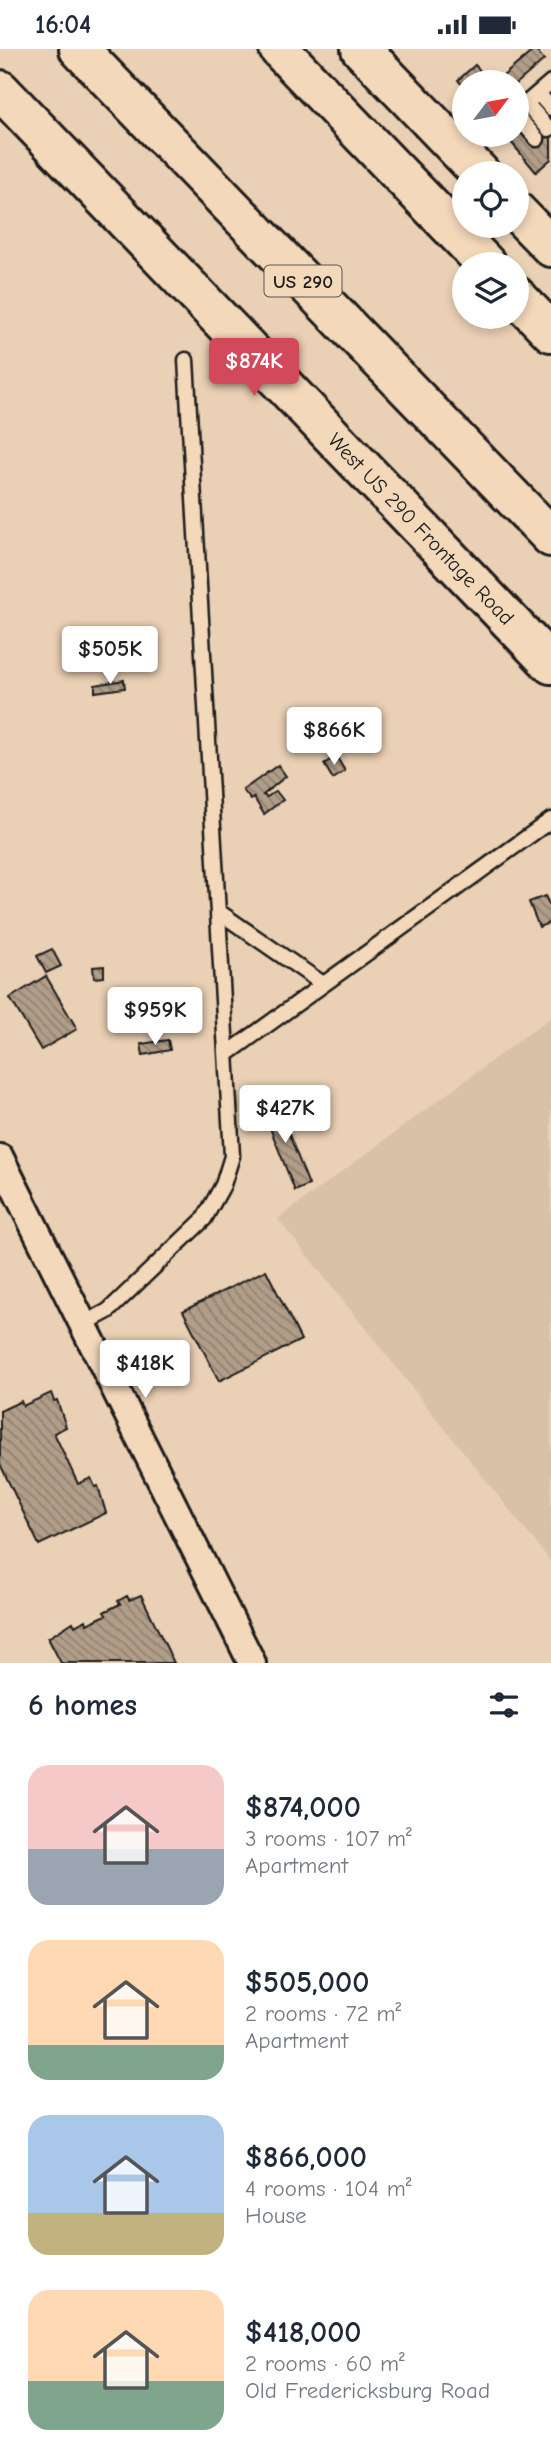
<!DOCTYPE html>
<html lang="en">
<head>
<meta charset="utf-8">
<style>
  body { margin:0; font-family:"Comic Neue",sans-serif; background:#f6f6f7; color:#1f2937; height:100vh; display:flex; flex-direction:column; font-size:26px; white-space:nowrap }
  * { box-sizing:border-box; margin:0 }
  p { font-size:23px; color:#747a83 }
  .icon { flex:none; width:38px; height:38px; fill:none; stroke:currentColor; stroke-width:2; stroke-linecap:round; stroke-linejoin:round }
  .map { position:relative; height:1614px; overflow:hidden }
  .sheet { display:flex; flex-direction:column; background:#fff; flex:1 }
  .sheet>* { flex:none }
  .needle { width:46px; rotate:58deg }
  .buttons { position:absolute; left:452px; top:21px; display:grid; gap:14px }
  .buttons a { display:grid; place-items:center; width:77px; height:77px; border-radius:50%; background:#fff; box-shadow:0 4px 10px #0003; font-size:35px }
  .price { position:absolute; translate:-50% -60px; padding:0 16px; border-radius:7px; background:#fff; color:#222; font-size:23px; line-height:46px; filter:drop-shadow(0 2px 4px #0008) }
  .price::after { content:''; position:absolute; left:50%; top:42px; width:21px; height:16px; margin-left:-10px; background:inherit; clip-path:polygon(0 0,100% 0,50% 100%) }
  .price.current { background:#d1495b; color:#fff }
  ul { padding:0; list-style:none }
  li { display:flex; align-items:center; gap:21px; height:175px; padding:0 28px }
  li span { display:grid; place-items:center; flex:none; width:196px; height:140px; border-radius:21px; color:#555 }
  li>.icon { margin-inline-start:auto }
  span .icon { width:84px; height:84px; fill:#fffc; stroke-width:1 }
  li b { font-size:30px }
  h2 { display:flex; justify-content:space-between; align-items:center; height:84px; padding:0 28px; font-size:30px }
  .status { display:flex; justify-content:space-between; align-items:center; height:49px; padding:0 35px; background:#fff; direction:ltr }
  .status svg { height:19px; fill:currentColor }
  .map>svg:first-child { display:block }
  .built { fill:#d9c1a7 }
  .building { fill:url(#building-back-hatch); stroke:#1c1c1c; stroke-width:2 }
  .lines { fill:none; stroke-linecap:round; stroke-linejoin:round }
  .service-casing { stroke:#1c1c1c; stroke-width:19 }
  .minor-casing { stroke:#1c1c1c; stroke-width:32 }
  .secondary-casing { stroke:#1c1c1c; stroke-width:44 }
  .motorway-casing { stroke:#1c1c1c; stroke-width:44 }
  .service { stroke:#f3d8ba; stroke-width:14 }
  .minor { stroke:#f3d8ba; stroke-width:26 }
  .secondary { stroke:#f3d8ba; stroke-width:38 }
  .motorway { stroke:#f3d8ba; stroke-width:38 }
  .labels { text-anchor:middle; stroke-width:5; stroke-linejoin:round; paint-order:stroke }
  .shield { fill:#f3d8ba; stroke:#5c544b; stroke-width:2 }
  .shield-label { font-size:19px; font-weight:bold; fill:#1c1c1c }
  .street-label { font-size:21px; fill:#1c1c1c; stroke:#f3d8ba }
</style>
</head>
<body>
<div class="status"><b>16:04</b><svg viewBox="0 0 49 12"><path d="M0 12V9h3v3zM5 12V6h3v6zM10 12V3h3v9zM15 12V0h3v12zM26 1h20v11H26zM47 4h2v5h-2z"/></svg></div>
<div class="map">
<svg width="551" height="1614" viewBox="0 0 551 1614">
  <defs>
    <pattern id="building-back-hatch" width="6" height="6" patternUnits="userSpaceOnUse" patternTransform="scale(1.75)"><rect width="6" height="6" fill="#b19e89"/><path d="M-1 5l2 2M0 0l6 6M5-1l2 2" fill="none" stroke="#8f806f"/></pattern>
  </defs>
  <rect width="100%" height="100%" fill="#ead0b4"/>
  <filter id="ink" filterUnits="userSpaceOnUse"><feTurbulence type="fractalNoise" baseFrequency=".0143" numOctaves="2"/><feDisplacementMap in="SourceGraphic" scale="14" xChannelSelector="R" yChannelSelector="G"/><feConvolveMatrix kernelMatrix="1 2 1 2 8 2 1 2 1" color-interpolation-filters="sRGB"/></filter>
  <g filter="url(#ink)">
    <!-- built -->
    <path class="built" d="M551 968V1513L278 1170Z"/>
    <!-- building -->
    <path class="building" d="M535 0 544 11 516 35 496 33Z
      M475 16 490 33H464V38L458 31Z
      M516 74 533 94 551 78V110L536 123 505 86H516Z
      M124 631 125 639 95 643V636Z
      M336 707 345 722 333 730 324 715Z
      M278 716 286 727 263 746 267 748 276 742 283 751 264 765 254 749 251 751 243 741Z
      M545 847 551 859V873L539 878 529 853Z
      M52 900 61 917 46 924 37 907Z
      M104 917V928L94 929 93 918Z
      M46 927 77 980 41 1001 10 949Z
      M168 991 170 1001 143 1006 141 995Z
      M275 1050 309 1136 295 1142 261 1056Z
      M266 1221 301 1291 219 1332 183 1262Z
      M51 1344 54 1352 57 1351 66 1378 54 1384 78 1435 91 1429 95 1438 98 1437 106 1464 39 1496 0 1415V1362L21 1352 23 1357Z
      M141 1546 174 1614H61L48 1589 73 1573 75 1577 86 1571 87 1575 106 1566 104 1563 120 1555 118 1552 127 1547 129 1551Z"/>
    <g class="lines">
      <defs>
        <path id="service" d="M538 44 551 59
          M526 54 549 80
          M516 63 551 33
          M516 66 537 90
          M464 106 489 86
          M219 863 323 935
          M227 1005 551 771
          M82 1276 108 1262 204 1170 223 1136 232 1107 186 311"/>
        <path id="minor" d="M0 1109 252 1614"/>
        <path id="secondary" d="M361 0 480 124
          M0 41 551 615
          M516 162 551 198"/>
        <path id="motorway" d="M79 0 551 488
          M279 0 486 215
          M516 247 551 283"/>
      </defs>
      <!-- service casing -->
      <use href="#service" class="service-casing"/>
      <!-- minor casing -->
      <use href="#minor" class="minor-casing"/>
      <!-- secondary casing -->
      <use href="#secondary" class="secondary-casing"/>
      <!-- motorway casing -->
      <use href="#motorway" class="motorway-casing"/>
      <!-- service -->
      <use href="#service" class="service"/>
      <!-- minor -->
      <use href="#minor" class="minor"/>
      <!-- secondary -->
      <use href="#secondary" class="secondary"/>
      <!-- motorway -->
      <use href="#motorway" class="motorway"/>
    </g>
  </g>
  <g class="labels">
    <!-- shield labels -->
    <rect class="shield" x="264.5" y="216.5" width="77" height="31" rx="5"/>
    <g class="shield-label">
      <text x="303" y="239">US 290</text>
    </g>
    <!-- street labels -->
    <g class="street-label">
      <text transform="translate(421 480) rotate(46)" y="7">West US 290 Frontage Road</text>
    </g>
  </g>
</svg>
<div class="buttons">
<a><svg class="needle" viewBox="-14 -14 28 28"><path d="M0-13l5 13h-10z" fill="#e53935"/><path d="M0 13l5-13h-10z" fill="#747a83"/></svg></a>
<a><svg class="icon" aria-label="locate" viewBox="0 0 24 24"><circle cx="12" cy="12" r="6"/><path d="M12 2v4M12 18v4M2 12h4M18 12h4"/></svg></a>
<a><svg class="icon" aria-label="layers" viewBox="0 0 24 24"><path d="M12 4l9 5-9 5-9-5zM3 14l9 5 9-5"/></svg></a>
</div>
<b class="price current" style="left:254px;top:349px">$874K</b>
<b class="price" style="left:110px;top:637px">$505K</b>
<b class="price" style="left:334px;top:718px">$866K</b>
<b class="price" style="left:155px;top:998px">$959K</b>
<b class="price" style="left:285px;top:1096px">$427K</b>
<b class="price" style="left:145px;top:1351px">$418K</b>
</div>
<section class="sheet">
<h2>6 homes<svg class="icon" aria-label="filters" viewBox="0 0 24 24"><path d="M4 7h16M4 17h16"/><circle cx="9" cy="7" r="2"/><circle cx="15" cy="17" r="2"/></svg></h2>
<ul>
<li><span style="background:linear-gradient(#f6c9c9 60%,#9aa5b1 0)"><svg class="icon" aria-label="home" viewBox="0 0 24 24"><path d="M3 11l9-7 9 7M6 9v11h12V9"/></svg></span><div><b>$874,000</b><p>3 rooms · 107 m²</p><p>Apartment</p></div></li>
<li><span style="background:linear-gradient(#ffd9b3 75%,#7fa58c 0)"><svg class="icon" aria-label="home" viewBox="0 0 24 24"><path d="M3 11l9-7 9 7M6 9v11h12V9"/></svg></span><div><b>$505,000</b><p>2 rooms · 72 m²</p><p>Apartment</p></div></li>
<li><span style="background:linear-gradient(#a9c7e8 70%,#c2b280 0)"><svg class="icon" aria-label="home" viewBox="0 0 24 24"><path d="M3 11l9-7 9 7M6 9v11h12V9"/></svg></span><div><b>$866,000</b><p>4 rooms · 104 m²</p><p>House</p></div></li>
<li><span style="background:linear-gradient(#ffd9b3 65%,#7fa58c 0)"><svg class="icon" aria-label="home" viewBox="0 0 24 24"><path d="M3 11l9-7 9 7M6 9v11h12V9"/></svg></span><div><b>$418,000</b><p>2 rooms · 60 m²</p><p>Old Fredericksburg Road</p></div></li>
</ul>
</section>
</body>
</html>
